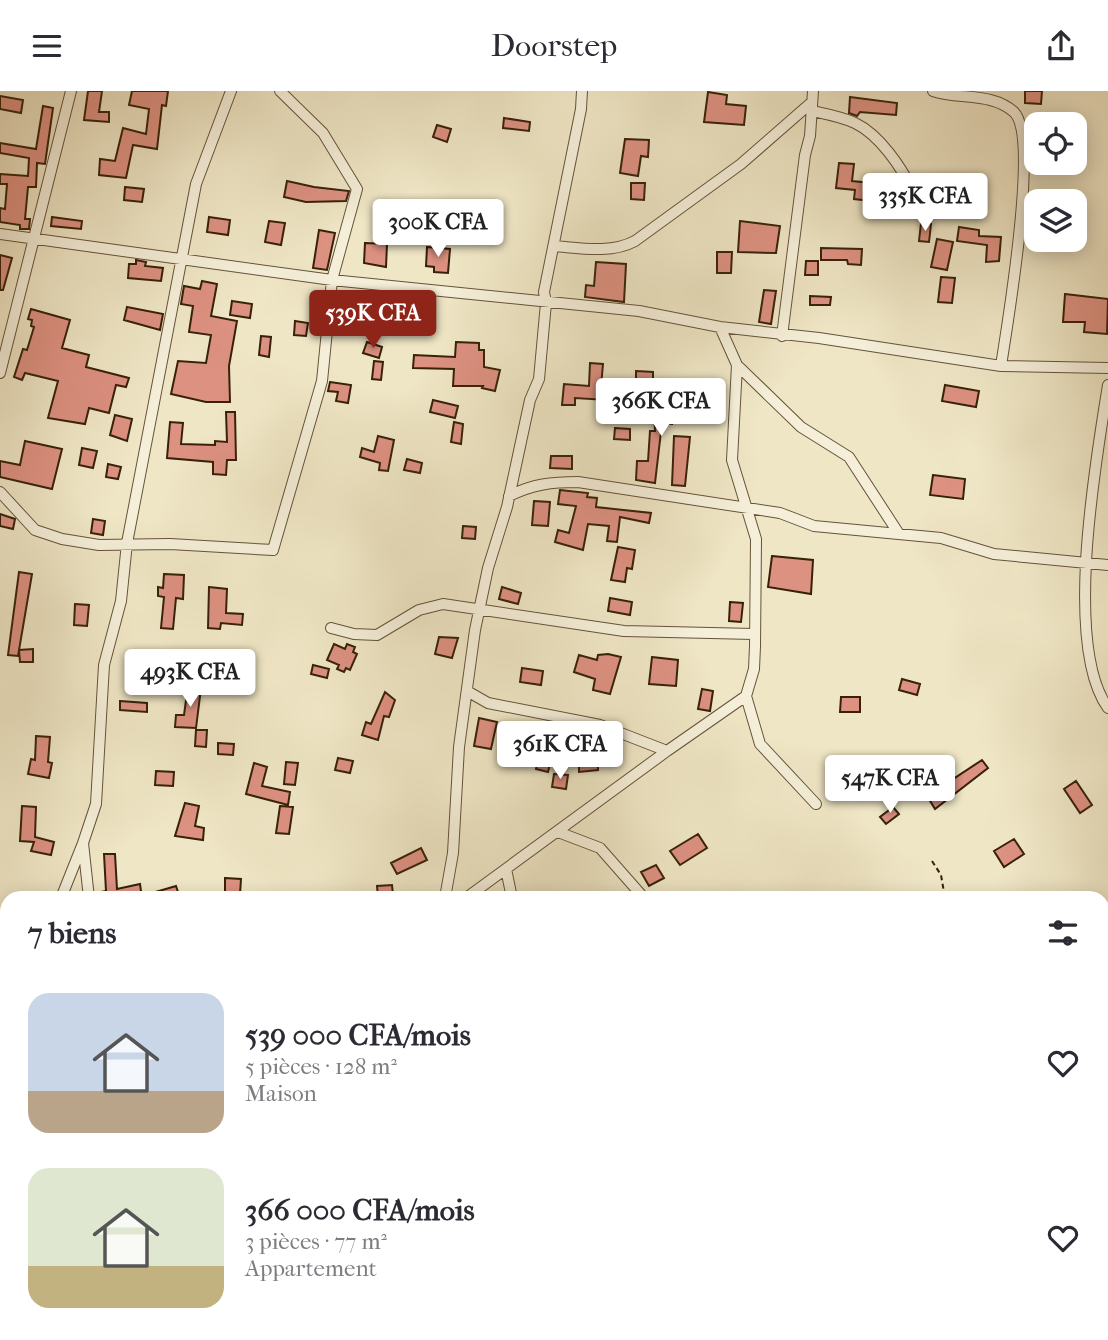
<!DOCTYPE html>
<html lang="fr">
<head>
<meta charset="utf-8">
<style>
  body { margin:0; font-family:"IM FELL French Canon",serif; background:#f2f2f3; color:#2b2b33; height:100vh; display:flex; flex-direction:column; font-size:26px; white-space:nowrap }
  * { box-sizing:border-box; margin:0 }
  p { font-size:23px; color:#7c7c81 }
  .icon { flex:none; width:38px; height:38px; fill:none; stroke:currentColor; stroke-width:2; stroke-linecap:round; stroke-linejoin:round }
  .map { position:relative; flex:1; overflow:hidden }
  .side { position:absolute; left:0px; top:800px; width:1110px; height:450px; display:flex; flex-direction:column; background:#fff; border-radius:21px 21px 0 0; box-shadow:0 4px 18px #0003 }
  .side>* { flex:none }
  .tools { position:absolute; left:1024px; top:21px; display:grid; gap:14px }
  .tools a { display:grid; place-items:center; width:63px; height:63px; border-radius:14px; background:#fff; box-shadow:0 4px 18px #0003; font-size:35px }
  .price { position:absolute; translate:-50% -60px; padding:0 16px; border-radius:7px; background:#fff; color:#222; font-size:23px; line-height:46px; filter:drop-shadow(0 2px 4px #0008) }
  .price::after { content:''; position:absolute; left:50%; top:42px; width:21px; height:16px; margin-left:-10px; background:inherit; clip-path:polygon(0 0,100% 0,50% 100%) }
  .price.current { background:#8f2418; color:#fff }
  ul { padding:0; list-style:none }
  li { display:flex; align-items:center; gap:21px; height:175px; padding:0 28px }
  li span { display:grid; place-items:center; flex:none; width:196px; height:140px; border-radius:21px; color:#555 }
  li>.icon { margin-inline-start:auto }
  span .icon { width:84px; height:84px; fill:#fffc; stroke-width:1 }
  li b { font-size:30px }
  h2 { display:flex; justify-content:space-between; align-items:center; height:84px; padding:0 28px; font-size:30px }
  header { display:flex; justify-content:space-between; align-items:center; height:91px; padding:0 28px; background:#fff; font-size:32px; font-weight:600 }
  .map>svg:first-child { display:block }
  .building { fill:#dd9181; stroke:#38210a; stroke-width:2 }
  .lines { fill:none; stroke-linecap:round; stroke-linejoin:round }
  .minor-casing { stroke:#665239; stroke-width:12 }
  .path { stroke:#38210a; stroke-width:2; stroke-dasharray:5 3.5; stroke-linecap:butt }
  .minor { stroke:#f5efd9; stroke-width:10 }
</style>
</head>
<body>
<header><svg class="icon" aria-label="menu" viewBox="0 0 24 24"><path d="M4 6h16M4 12h16M4 18h16"/></svg>Doorstep<svg class="icon" aria-label="share" viewBox="0 0 24 24"><path d="M12 15V3M7 8l5-5 5 5M5 13v7h14v-7"/></svg></header>
<div class="map">
<svg width="1108" height="1249" viewBox="0 0 1108 1249">
  <rect width="100%" height="100%" fill="#efe6c5"/>
  <filter id="stains"><feTurbulence type="fractalNoise" baseFrequency=".00286" numOctaves="4"/><feColorMatrix values="0 0 0 0 .2 0 0 0 0 .09 0 0 0 0 .02 0 0 0 .5 -.17"/></filter>
  <radialGradient id="worn" r=".72"><stop offset=".6" stop-color="#630" stop-opacity="0"/><stop offset="1" stop-color="#630" stop-opacity=".3"/></radialGradient>
  <!-- building -->
  <path class="building" d="M88 0H102L99 21H109V31L84 29Z
    M132 0H168L166 15 162 14 157 58 133 54 126 87 99 84 100 68 115 70 123 37 146 43 149 18 129 14Z
    M1025 0H1042L1041 13 1025 12Z
    M708 1 727 4 726 13 746 15 744 34 704 31Z
    M0 5 23 9 21 22 0 18Z
    M850 6 897 12 896 24 860 21 857 25 849 22Z
    M43 15 53 17 45 73 37 72 36 96H28L25 128H30L29 138H20V134L0 131V117L5 118 7 93H0V83L28 85 29 67 0 62V52L36 58Z
    M504 27 530 31 529 40 503 37Z
    M437 34 451 38 447 51 433 46Z
    M625 48 649 49 648 66 641 65 638 85 620 82Z
    M839 72 854 73 852 90 882 93 880 111 854 108 855 99 836 97Z
    M287 90 314 96 349 100 346 110 306 111 284 106Z
    M631 92H645L644 109 631 108Z
    M125 96 144 98 142 111 124 109Z
    M52 126 82 130 81 138 51 135Z
    M209 126 230 129 228 144 207 141Z
    M269 130 285 132 281 154 265 151Z
    M740 130 780 135 776 162 738 161Z
    M921 132 931 133 929 151 919 150Z
    M959 136 979 139V145L1001 146 999 170 986 171 987 154 957 150Z
    M319 139 335 142 327 179 313 177Z
    M937 148 953 151 947 179 931 176Z
    M365 152 387 153 386 176 364 172Z
    M427 156 450 158 448 182 434 181V176L426 175Z
    M821 157 862 158 861 174 848 173 847 169H821Z
    M717 161H732L731 182H717Z
    M0 164 12 167 3 199H0Z
    M136 169 146 171 145 175 163 177 161 190 128 187 129 173H136Z
    M806 170H818V184H805Z
    M596 171 626 173 624 211 585 206 586 194 594 195Z
    M941 186 955 187 952 212 938 211Z
    M202 190 217 193 211 225 237 230 229 275 230 311H206L171 303 178 270 206 272 211 244 189 241 193 215 181 213 184 195 200 198Z
    M764 199 776 200 771 233 759 231Z
    M1065 203 1108 208 1107 243 1084 241 1085 231H1063Z
    M810 205 831 206 830 214H810Z
    M232 210 252 213 250 227 230 224Z
    M127 216 163 223 160 239 124 229Z
    M31 218 70 229 62 257 89 264 86 276 129 287 126 296 116 294 109 322 89 317 85 333 48 327 58 290 25 282 22 289 14 286 23 258 27 259 34 236 31 235 32 229 28 228Z
    M295 230 308 232 306 245 294 244Z
    M261 245 271 246 269 266 259 264Z
    M367 251 382 256 379 267 363 262Z
    M456 251 479 252V259H484V276L500 279 495 300 482 297 483 295H453L454 278 413 277 414 264 455 266Z
    M374 270 383 271 381 289 372 288Z
    M590 272 603 273 601 296 608 297 607 309 575 307V314H562L564 293 589 295Z
    M636 280 653 281V295L636 294Z
    M330 291 351 294 348 312 336 310 338 301 328 300Z
    M945 294 979 300 976 316 942 310Z
    M679 307H693V326H672V333L662 332 655 392 636 389 637 370H648L650 340H655L654 318 679 316Z
    M433 309 458 315 455 327 430 321Z
    M226 321H235L236 369H227L226 384 213 383V371L167 367 170 331 183 332 181 353 215 354V350L227 351Z
    M115 324 132 328 127 350 110 344Z
    M454 331 463 333 461 353 451 351Z
    M615 337 630 338V349L614 348Z
    M378 345 394 349 388 380 379 379 380 372 360 366 362 357 374 361Z
    M674 345 690 346 685 395 672 394Z
    M25 350 62 358 52 398 0 386V370L20 374Z
    M82 357 97 360 93 377 79 374Z
    M551 365H572V378L550 377Z
    M407 368 422 372 420 382 404 379Z
    M108 373 121 376 118 388 106 386Z
    M933 384 965 388 963 408 930 404Z
    M560 399 588 402 587 406 597 407 596 416 651 422 649 432 620 426 617 451 607 450 609 435 588 433 583 459 555 451 558 439 569 442 576 415 558 413Z
    M534 410 550 411 548 435 532 434Z
    M0 423 15 428 13 438 0 435Z
    M93 428 105 430 103 444 91 442Z
    M463 435 476 436 475 448 462 447Z
    M618 456 635 459 632 478 627 477 625 491 611 489Z
    M772 465 813 469 811 503 768 496Z
    M19 481 32 483 18 565 8 564Z
    M164 483 184 484 183 508 176 507 173 538 161 537 164 506 158 505V496L163 497Z
    M209 496 227 498 226 522 243 523 242 534 221 532 220 538 208 537Z
    M502 496 521 502 518 513 499 508Z
    M610 507 632 511 630 524 608 520Z
    M730 511 743 512 741 531 729 530Z
    M75 513 89 514 87 535 74 534Z
    M439 546 458 547 452 567 435 563Z
    M334 553 345 558 347 553 355 556 353 561 357 563 350 579 346 577 344 581 337 578 339 574 327 569Z
    M33 558V571H20L19 559Z
    M608 563 621 566 610 603 593 599 595 588 574 581 579 564 597 569 598 564Z
    M652 566 678 569 676 595 649 593Z
    M313 574 329 578 327 587 311 583Z
    M522 577 543 580 541 594 520 591Z
    M902 588 920 593 917 604 899 599Z
    M188 595 201 597 196 637 175 636 176 624H184Z
    M702 598 713 600 710 620 698 618Z
    M385 601 395 609 389 626 384 625 378 649 362 644 366 631 371 633Z
    M841 606H860V621H840Z
    M120 610 147 612V621L120 619Z
    M479 627 497 631 491 658 474 655Z
    M196 639H207L206 656 195 655Z
    M36 645 50 646 48 671 52 672 49 687 28 683 31 668 35 669Z
    M218 652 234 653 233 664 218 663Z
    M588 657H597L598 679 579 681V661H588Z
    M540 658 553 660 548 681 536 678Z
    M338 667 353 670 350 682 335 679Z
    M982 669 988 677 935 718 918 690 940 675 950 690Z
    M286 671 298 672 295 694 284 693Z
    M254 672 267 676 262 695 290 701 288 714 246 703Z
    M156 680 174 681 173 695 155 694Z
    M554 683 568 684 566 698 552 696Z
    M1076 690 1092 714 1080 722 1064 698Z
    M185 712 199 715 195 735 204 737 203 749 175 745Z
    M22 715 36 716 35 746 54 751 51 764 31 760 34 751 20 750Z
    M280 715 293 716 289 743 276 742Z
    M893 716 899 723 886 733 880 726Z
    M698 743 707 757 680 774 670 760Z
    M1014 748 1024 763 1004 776 994 760Z
    M421 757 427 769 397 783 391 772Z
    M104 763H115L117 798 140 793 142 807H96V802L106 800Z
    M656 774 664 787 649 795 641 781Z
    M225 787 241 788 240 803H225Z
    M392 794 393 804 378 806 377 795Z
    M176 795 180 807H145V804Z"/>
  <g class="lines">
    <defs>
      <path id="minor" d="M933 0C959 9 992 1 1014 21 1040 46 1007 234 1001 275
        M812 20C826 23 842 26 855 32 880 44 901 76 913 100
        M0 143 332 189 639 220 720 236 819 247 1001 275 1108 277
        M554 155C580 157 611 163 635 150L741 73 812 11
        M720 236 737 274 732 369 756 448 755 555 754 578 746 605 760 653 816 713
        M782 245 805 64 810 45 813 0
        M737 274 801 336 849 366 899 443
        M0 282 71 0
        M1108 294C1096 369 1063 555 1108 617
        M0 401 35 439 62 448 99 454 170 453 273 459 322 290 332 189 357 98 323 42 280 0
        M509 405C533 393 552 391 578 391L780 422 814 435 941 447 994 463 1108 474
        M331 537 354 543 377 544 419 519 443 513 624 540 754 543
        M667 660 746 605
        M558 741 600 757 644 807
        M506 778 512 807
        M61 807 83 752
        M89 807 83 752 96 713 104 574 121 510 127 452 196 93 231 0
        M445 807 453 762 459 656 475 539 488 477 507 416 530 309 539 288 546 212 544 201 581 18 582 0
        M466 807 667 660 600 634 488 612 467 600
        M0 834 7 835
        M0 972 7 967
        M0 1119 7 1114
        M409 1242 416 1249
        M96 1249 107 1242
        M500 1249 505 1242
        M525 1249 538 1242
        M949 1249 950 1242"/>
    </defs>
    <!-- minor casing -->
    <use href="#minor" class="minor-casing"/>
    <!-- path -->
    <path class="path" d="M932 770 941 784 945 807
      M1102 1080H1108
      M1102 1086 1108 1087
      M1102 1126 1108 1129"/>
    <!-- minor -->
    <use href="#minor" class="minor"/>
  </g>
  <rect width="100%" height="100%" filter="url(#stains)"/>
  <rect width="100%" height="100%" fill="url(#worn)"/>
</svg>
<div class="tools">
<a><svg class="icon" aria-label="locate" viewBox="0 0 24 24"><circle cx="12" cy="12" r="6"/><path d="M12 2v4M12 18v4M2 12h4M18 12h4"/></svg></a>
<a><svg class="icon" aria-label="layers" viewBox="0 0 24 24"><path d="M12 4l9 5-9 5-9-5zM3 14l9 5 9-5"/></svg></a>
</div>
<b class="price" style="left:925px;top:142px">335K CFA</b>
<b class="price" style="left:438px;top:168px">300K CFA</b>
<b class="price current" style="left:373px;top:259px">539K CFA</b>
<b class="price" style="left:661px;top:347px">366K CFA</b>
<b class="price" style="left:190px;top:618px">493K CFA</b>
<b class="price" style="left:560px;top:690px">361K CFA</b>
<b class="price" style="left:890px;top:724px">547K CFA</b>
<section class="side">
<h2>7 biens<svg class="icon" aria-label="filters" viewBox="0 0 24 24"><path d="M4 7h16M4 17h16"/><circle cx="9" cy="7" r="2"/><circle cx="15" cy="17" r="2"/></svg></h2>
<ul>
<li><span style="background:linear-gradient(#c9d6e8 70%,#b9a48a 0)"><svg class="icon" aria-label="home" viewBox="0 0 24 24"><path d="M3 11l9-7 9 7M6 9v11h12V9"/></svg></span><div><b>539 000 CFA/mois</b><p>5 pièces · 128 m²</p><p>Maison</p></div><svg class="icon" aria-label="heart" viewBox="0 0 24 24"><path d="M12 20l-8-8c-3-5 5-10 8-4 3-6 11-1 8 4z"/></svg></li>
<li><span style="background:linear-gradient(#dfe7d0 70%,#c2b280 0)"><svg class="icon" aria-label="home" viewBox="0 0 24 24"><path d="M3 11l9-7 9 7M6 9v11h12V9"/></svg></span><div><b>366 000 CFA/mois</b><p>3 pièces · 77 m²</p><p>Appartement</p></div><svg class="icon" aria-label="heart" viewBox="0 0 24 24"><path d="M12 20l-8-8c-3-5 5-10 8-4 3-6 11-1 8 4z"/></svg></li>
</ul>
</section>
</div>
</body>
</html>
